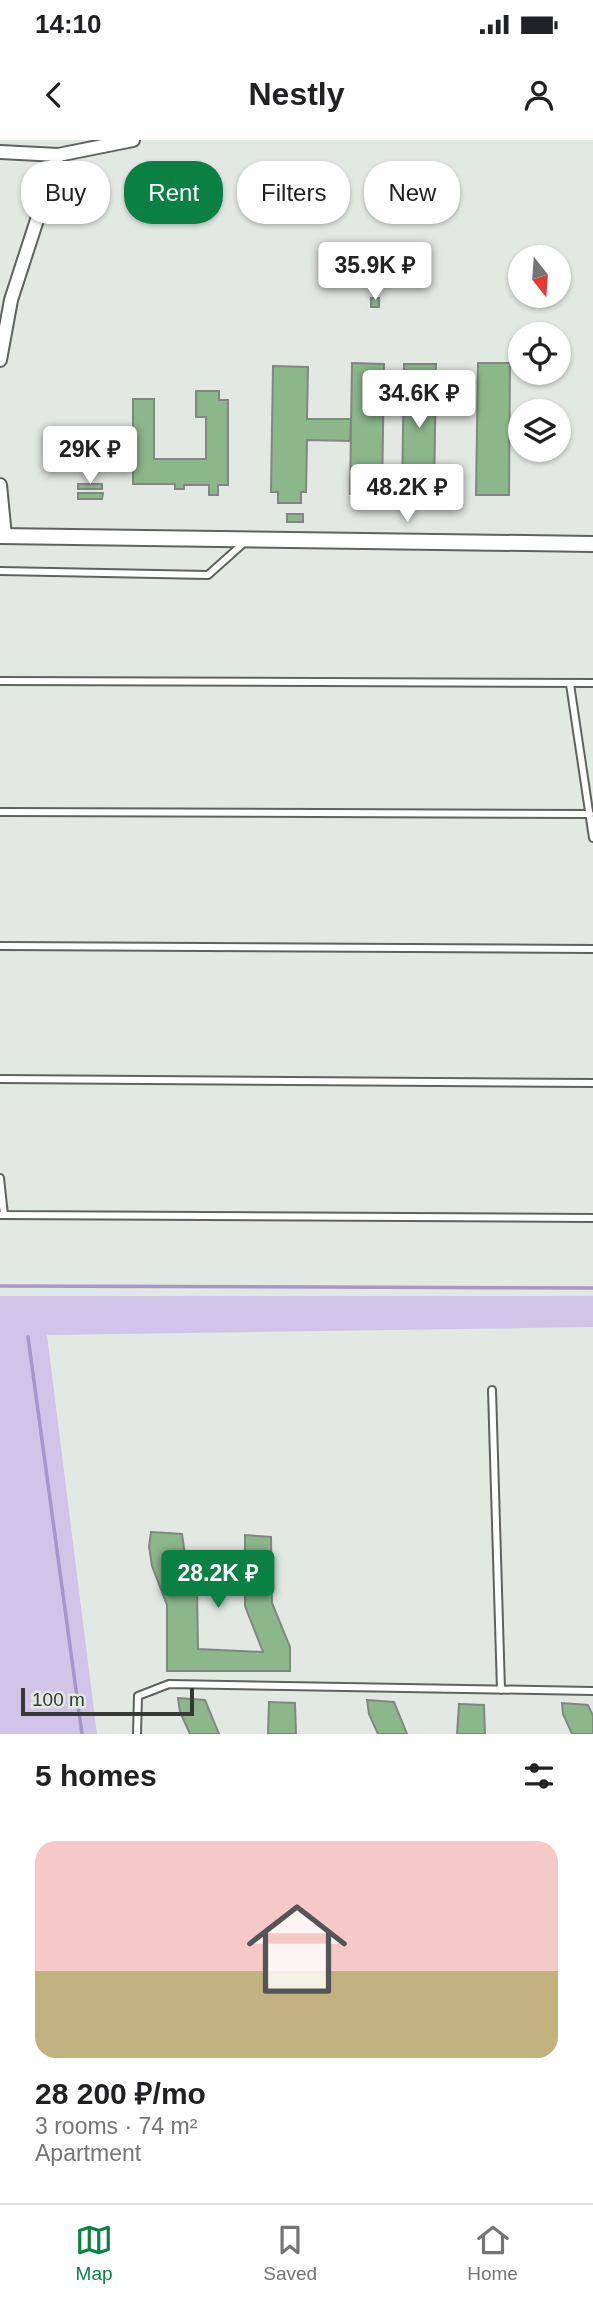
<!DOCTYPE html>
<html lang="en">
<head>
<meta charset="utf-8">
<style>
  body { margin:0; font-family:Helvetica,sans-serif; background:#f6f6f6; color:#202124; height:100vh; display:flex; flex-direction:column; font-size:26px; white-space:nowrap }
  * { box-sizing:border-box; margin:0 }
  p { font-size:23px; color:#757577 }
  .icon { flex:none; width:38px; height:38px; fill:none; stroke:currentColor; stroke-width:2; stroke-linecap:round; stroke-linejoin:round }
  .map { position:relative; height:1594px; overflow:hidden }
  .panel { display:flex; flex-direction:column; background:#fff; flex:1 }
  .panel>* { flex:none }
  .banner { position:absolute; left:21px; top:21px; width:551px; height:63px; display:flex; gap:14px }
  .needle { width:46px; rotate:163deg }
  .tools { position:absolute; left:508px; top:105px; display:grid; gap:14px }
  .tools a { display:grid; place-items:center; width:63px; height:63px; border-radius:50%; background:#fff; box-shadow:0 2px 5px #0004; font-size:35px }
  .scale { position:absolute; left:21px; bottom:18px; width:173px; box-sizing:border-box; padding-left:7px; border:4px solid #363936; border-top:0; font-size:19px; line-height:24px; white-space:nowrap; color:#363936; -webkit-text-stroke:5px #e2e8e2; paint-order:stroke }
  .price { position:absolute; translate:-50% -60px; padding:0 16px; border-radius:7px; background:#fff; color:#222; font-size:23px; line-height:46px; filter:drop-shadow(0 2px 4px #0008) }
  .price::after { content:''; position:absolute; left:50%; top:42px; width:21px; height:16px; margin-left:-10px; background:inherit; clip-path:polygon(0 0,100% 0,50% 100%) }
  .price.on { background:#0b8043; color:#fff }
  ul { padding:0; list-style:none }
  li { display:grid; align-content:center; gap:14px; height:371px; padding:0 35px }
  li+li { border-top:2px solid #e0e0e0 }
  li span { display:grid; place-items:center; height:217px; border-radius:21px; color:#555 }
  li>.icon { margin-inline-start:auto }
  span .icon { width:126px; height:126px; fill:#fffc; stroke-width:1 }
  li b { font-size:30px }
  h2 { display:flex; justify-content:space-between; align-items:center; height:84px; padding:0 35px; font-size:30px }
  .chip { padding:0 24px; border-radius:28px; background:#fff; box-shadow:0 2px 5px #0004; font-size:24px; line-height:63px }
  .chip.on { background:#0b8043; color:#fff }
  .status { display:flex; justify-content:space-between; align-items:center; height:49px; padding:0 35px; background:#fff; direction:ltr }
  .status svg { height:19px; fill:currentColor }
  header { display:flex; justify-content:space-between; align-items:center; height:91px; padding:0 35px; background:#fff; font-size:32px; font-weight:600 }
  .tabs { display:flex; justify-content:space-around; align-items:center; height:98px; border-top:2px solid #e0e0e0; background:#fff; font-size:19px; color:#757577 }
  .tabs a { display:grid; justify-items:center; gap:4px }
  .tabs .on { color:#0b8043 }
  .map>svg:first-child { display:block }
  .green { fill:#d0c5e8 }
  .lines { fill:none; stroke-linecap:round; stroke-linejoin:round }
  .stream { stroke:#a796c9; stroke-width:3.5 }
  .building { fill:#8cb78b; stroke:#828782; stroke-width:2 }
  .service-casing { stroke:#5e635e; stroke-width:10 }
  .minor-casing { stroke:#5e635e; stroke-width:16 }
  .tertiary-casing { stroke:#5e635e; stroke-width:18 }
  .service { stroke:#fff; stroke-width:6 }
  .minor { stroke:#fff; stroke-width:12 }
  .tertiary { stroke:#fff; stroke-width:14 }
</style>
</head>
<body>
<div class="status"><b>14:10</b><svg viewBox="0 0 49 12"><path d="M0 12V9h3v3zM5 12V6h3v6zM10 12V3h3v9zM15 12V0h3v12zM26 1h20v11H26zM47 4h2v5h-2z"/></svg></div>
<header><svg class="icon" aria-label="back" viewBox="0 0 24 24"><path d="M15 5l-7 7 7 7"/></svg>Nestly<svg class="icon" aria-label="person" viewBox="0 0 24 24"><circle cx="12" cy="8" r="4"/><path d="M4 21q1-7 8-7t8 7"/></svg></header>
<div class="map">
<svg width="593" height="1594" viewBox="0 0 593 1594">
  <rect width="100%" height="100%" fill="#e2e8e2"/>
  <!-- green -->
  <path class="green" d="M0 1156H593V1187L47 1195 97 1594H0Z"/>
  <g class="lines">
    <!-- stream -->
    <path class="stream" d="M0 1146 593 1148
      M28 1197 82 1594"/>
  </g>
  <!-- building -->
  <path class="building" d="M371 158H379V167H371Z
    M352 223 384 224 382 355 350 354Z
    M478 223H510L509 355H476Z
    M404 224H436L434 356H402Z
    M273 226 308 227 307 279H351L350 301 307 300 306 352H301V363H278V352H271Z
    M196 251H219V260H228V345H218V355H209V345H184V349H175V344H133V259H154V319H206V277H196Z
    M78 344H102V349H78Z
    M78 353H103L102 359H78Z
    M287 374H303V382H287Z
    M151 1392 182 1394 186 1423 197 1449 198 1509 263 1512 245 1466V1395L271 1397 272 1463 290 1507V1531H167V1465L152 1426 149 1406Z
    M178 1558 205 1560 219 1594H190L180 1572Z
    M367 1560 394 1562 407 1594H378L369 1574Z
    M269 1562 295 1563 296 1594H268Z
    M562 1563 588 1565 593 1576V1594H572L563 1574Z
    M459 1564 484 1565 485 1594H457Z"/>
  <g class="lines">
    <defs>
      <path id="service" d="M0 431 208 435 246 401
        M0 541 593 543
        M570 544 593 698
        M0 672 590 674
        M0 806 593 809
        M0 939 593 943
        M0 1038 4 1075
        M0 1075 593 1078
        M492 1250 501 1550
        M137 1594 138 1556 169 1544 593 1551"/>
      <path id="minor" d="M0 12 58 15
        M0 220 11 160 58 15 133 0
        M0 345 5 396"/>
      <path id="tertiary" d="M0 396 593 404"/>
    </defs>
    <!-- service casing -->
    <use href="#service" class="service-casing"/>
    <!-- minor casing -->
    <use href="#minor" class="minor-casing"/>
    <!-- tertiary casing -->
    <use href="#tertiary" class="tertiary-casing"/>
    <!-- service -->
    <use href="#service" class="service"/>
    <!-- minor -->
    <use href="#minor" class="minor"/>
    <!-- tertiary -->
    <use href="#tertiary" class="tertiary"/>
  </g>
</svg>
<div class="tools">
<a><svg class="needle" viewBox="-14 -14 28 28"><path d="M0-13l5 13h-10z" fill="#e53935"/><path d="M0 13l5-13h-10z" fill="#757577"/></svg></a>
<a><svg class="icon" aria-label="locate" viewBox="0 0 24 24"><circle cx="12" cy="12" r="6"/><path d="M12 2v4M12 18v4M2 12h4M18 12h4"/></svg></a>
<a><svg class="icon" aria-label="layers" viewBox="0 0 24 24"><path d="M12 4l9 5-9 5-9-5zM3 14l9 5 9-5"/></svg></a>
</div>
<div class="scale">100 m</div>
<b class="price" style="left:375px;top:162px">35.9K ₽</b>
<b class="price" style="left:419px;top:290px">34.6K ₽</b>
<b class="price" style="left:90px;top:346px">29K ₽</b>
<b class="price" style="left:407px;top:384px">48.2K ₽</b>
<b class="price on" style="left:218px;top:1470px">28.2K ₽</b>
<div class="banner">
<a class="chip">Buy</a>
<a class="chip on">Rent</a>
<a class="chip">Filters</a>
<a class="chip">New</a>
</div>
</div>
<section class="panel">
<h2>5 homes<svg class="icon" aria-label="filters" viewBox="0 0 24 24"><path d="M4 7h16M4 17h16"/><circle cx="9" cy="7" r="2"/><circle cx="15" cy="17" r="2"/></svg></h2>
<ul>
<li><span style="background:linear-gradient(#f6c9c9 60%,#c2b280 0)"><svg class="icon" aria-label="home" viewBox="0 0 24 24"><path d="M3 11l9-7 9 7M6 9v11h12V9"/></svg></span><div><b>28 200 ₽/mo</b><p>3 rooms · 74 m²</p><p>Apartment</p></div></li>
</ul>
</section>
<nav class="tabs">
<a class="on"><svg class="icon" aria-label="map" viewBox="0 0 24 24"><path d="M3 6l6-2 6 2 6-2v14l-6 2-6-2-6 2zM9 4v14M15 6v14"/></svg>Map</a>
<a><svg class="icon" aria-label="saved" viewBox="0 0 24 24"><path d="M7 4h10v16l-5-4-5 4z"/></svg>Saved</a>
<a><svg class="icon" aria-label="home" viewBox="0 0 24 24"><path d="M3 11l9-7 9 7M6 9v11h12V9"/></svg>Home</a>
</nav>
</body>
</html>
